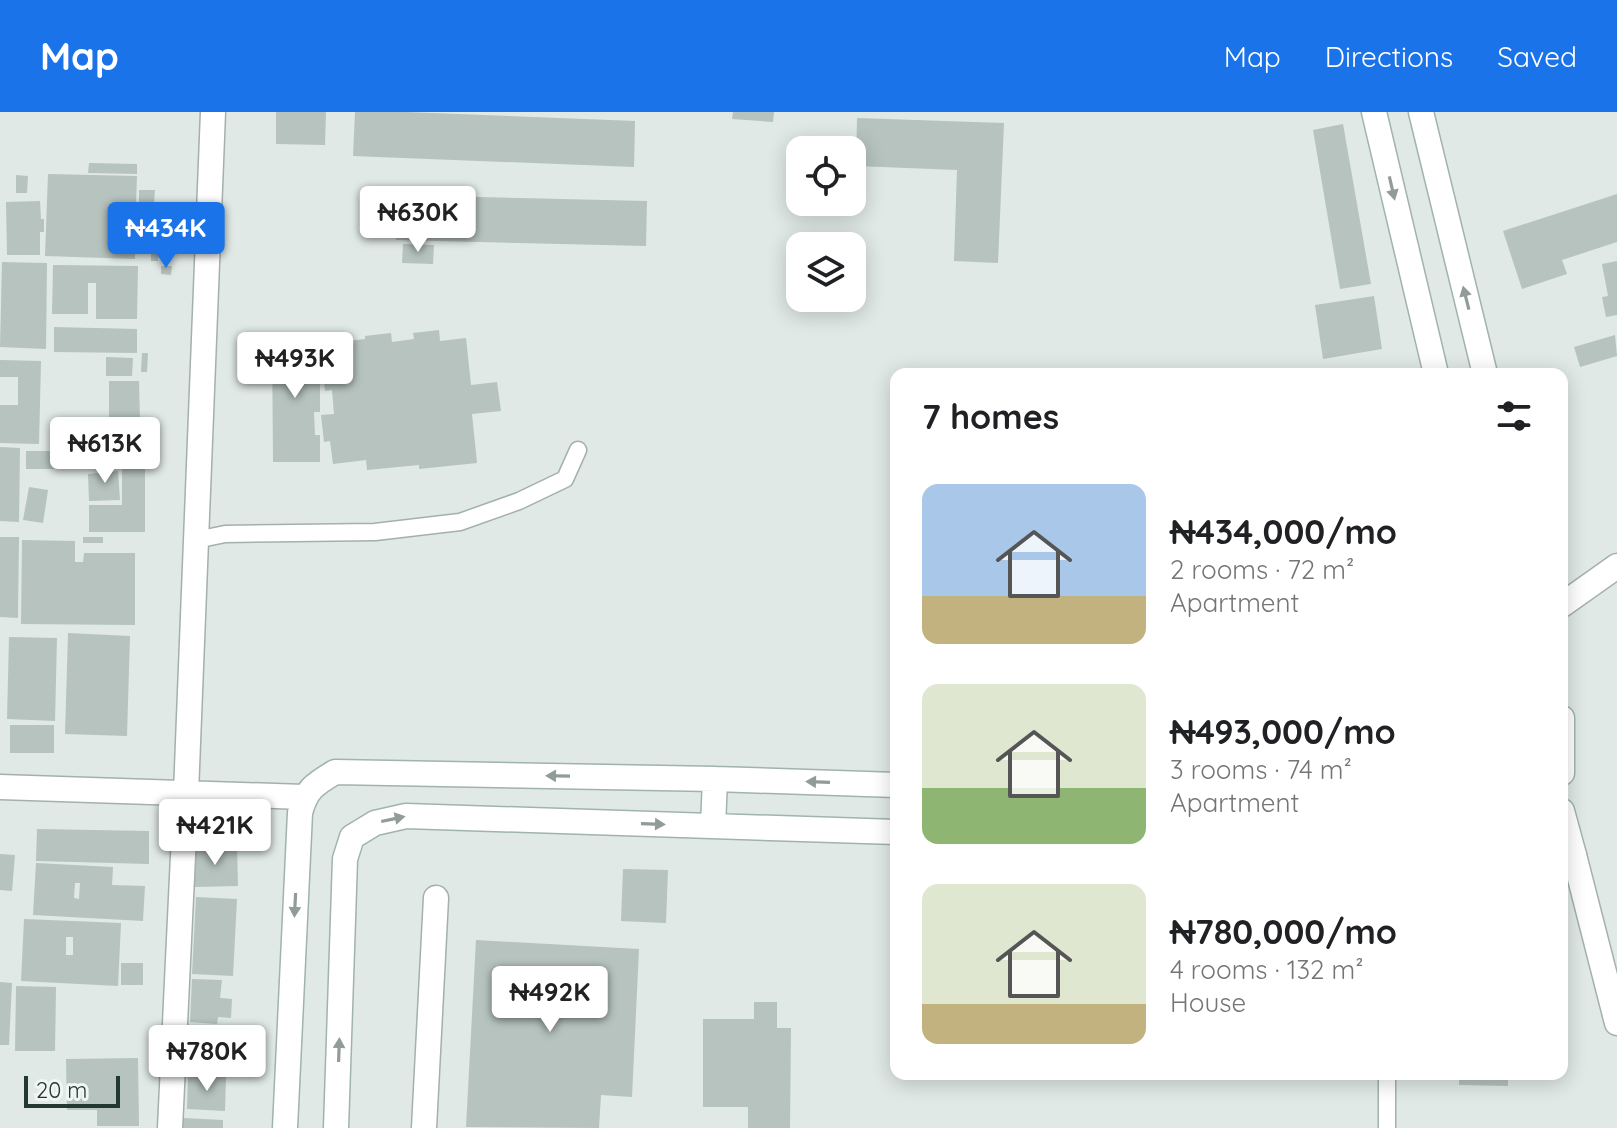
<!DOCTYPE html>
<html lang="en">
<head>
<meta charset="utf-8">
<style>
  body { margin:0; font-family:Quicksand,sans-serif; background:#f6f6f6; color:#202124; height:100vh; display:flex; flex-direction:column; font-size:30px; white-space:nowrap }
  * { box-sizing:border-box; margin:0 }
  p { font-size:26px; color:#757577 }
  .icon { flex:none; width:44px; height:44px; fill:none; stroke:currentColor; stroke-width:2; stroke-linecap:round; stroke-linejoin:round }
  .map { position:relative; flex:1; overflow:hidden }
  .details { position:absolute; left:890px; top:256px; width:678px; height:712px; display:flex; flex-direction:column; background:#fff; border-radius:16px; box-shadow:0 4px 20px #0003 }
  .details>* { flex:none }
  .fabs { position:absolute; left:786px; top:24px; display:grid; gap:16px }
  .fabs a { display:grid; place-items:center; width:80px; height:80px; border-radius:16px; background:#fff; box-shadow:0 4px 20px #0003; font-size:40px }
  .scale { position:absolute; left:24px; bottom:20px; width:96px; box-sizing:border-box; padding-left:8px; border:4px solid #233733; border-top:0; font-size:22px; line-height:28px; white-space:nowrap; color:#233733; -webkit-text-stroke:6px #f0f6f3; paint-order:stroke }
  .price { position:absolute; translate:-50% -68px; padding:0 18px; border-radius:8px; background:#fff; color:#222; font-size:26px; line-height:52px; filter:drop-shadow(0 2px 4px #0008) }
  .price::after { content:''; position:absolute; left:50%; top:48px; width:24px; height:18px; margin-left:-12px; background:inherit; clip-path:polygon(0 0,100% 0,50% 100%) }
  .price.active { background:#1a73e8; color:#fff }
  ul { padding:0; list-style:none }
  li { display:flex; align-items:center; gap:24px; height:200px; padding:0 32px }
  li span { display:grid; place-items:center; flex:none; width:224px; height:160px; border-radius:16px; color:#555 }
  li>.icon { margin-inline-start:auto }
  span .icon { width:96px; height:96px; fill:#fffc; stroke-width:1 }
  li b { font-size:34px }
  h2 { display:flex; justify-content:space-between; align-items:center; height:96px; padding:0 32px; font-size:34px }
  header { display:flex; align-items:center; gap:48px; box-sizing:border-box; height:112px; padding:0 40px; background:#1a73e8; color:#fff }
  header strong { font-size:38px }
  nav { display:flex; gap:44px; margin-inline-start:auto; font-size:28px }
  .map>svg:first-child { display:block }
  .building { fill:#b6c3be; fill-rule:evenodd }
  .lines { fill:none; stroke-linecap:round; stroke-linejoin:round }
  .lane-casing { stroke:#a4b0ac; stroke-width:19 }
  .street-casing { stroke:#a4b0ac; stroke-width:27 }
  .secondary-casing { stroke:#a0b3ae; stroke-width:27 }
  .lane { stroke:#fff; stroke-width:16 }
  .street { stroke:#fff; stroke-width:24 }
  .secondary { stroke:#fff; stroke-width:24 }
  .oneway { fill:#919b99 }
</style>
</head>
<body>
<header>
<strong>Map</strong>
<nav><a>Map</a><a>Directions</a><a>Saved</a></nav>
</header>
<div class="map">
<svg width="1617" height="1016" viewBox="0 0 1617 1016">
  <rect width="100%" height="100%" fill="#e0e9e5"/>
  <!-- building -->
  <path class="building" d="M276 0H326L325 33 276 32Z
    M355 0H406L635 9 634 55 353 44Z
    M733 0H774L773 10 732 7Z
    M857 6 1004 11 998 151 954 149 957 58 856 54Z
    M1343 12 1371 172 1340 177 1313 18Z
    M89 51 137 52V62L88 61Z
    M48 62 137 64 136 93H151L150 131H135V147L45 144Z
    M16 63 28 64 27 81H16Z
    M139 78H155L154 91 139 90Z
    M1617 82V130L1562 148 1567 162 1522 177 1503 119Z
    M397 83 647 89 646 134 396 128Z
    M40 89 41 107H44V120H40V143H7L6 90Z
    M403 132 434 133 433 152 402 151Z
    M151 139H158V149H151Z
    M1617 149V203L1606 205 1602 185 1608 184 1602 152Z
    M2 150 47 151 46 237 0 235Z
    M53 153 138 154 137 207H96V171H88V202H52Z
    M161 154H172L171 163 161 162Z
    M1374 184 1382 237 1323 247 1315 193Z
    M54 215 137 217V241L54 240Z
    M439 218 440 229 466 226 471 273 497 270 501 299 472 302 477 351 419 357V353L367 358 366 348 333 352 330 329 324 330 321 303 334 302 332 278 325 279 322 252 332 251 330 231 365 227V224L391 221 392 230 414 227 413 221Z
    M1615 223 1617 244 1580 255 1574 235Z
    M272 227H320V248H314V271H320V300H314L315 323H320V350H273Z
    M142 241H148L147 260H141Z
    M106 245 133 246 132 264H106Z
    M0 248 41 249 39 332 0 331V293H18V265H0Z
    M109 269H139L140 309H145V335H109Z
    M63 311 96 312 95 336 62 334Z
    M0 335 20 336 19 410 0 409Z
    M26 339H145V420H89V393H122V357H26Z
    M118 359 120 388 89 389 88 362Z
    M29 375 48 378 43 411 23 408Z
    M0 425H19L18 506 0 505Z
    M83 425H103V431H83Z
    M22 428 75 429V450H83L84 441H135V513L21 512Z
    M68 521 130 524 127 624 65 622Z
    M9 525 57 526 55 609 7 607Z
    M10 613H54V641H10Z
    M37 717 149 719V752L36 749Z
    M193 735H237L238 774 194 775Z
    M0 742 15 743 12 779 0 778Z
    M36 751 113 755 112 773 145 774 143 809 33 803ZM75 771H80L79 787 74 786Z
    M623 757 668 758 666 811 621 809Z
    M196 785 237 787 233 864 192 862Z
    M24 807 121 811 118 874 21 869ZM66 825H73V843H66Z
    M476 828 639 837 632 985 601 983 599 1016 466 1015Z
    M121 851H143V873H121Z
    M192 867 222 868 220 886 232 887 231 906 218 905 217 912 190 910Z
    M0 870 12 871 9 933H0Z
    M16 874 56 875 55 939H15Z
    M754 890H777V916H791L790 1016H748V995H703V907H754Z
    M192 914 222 916 220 930H231L229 955 189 951Z
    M138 946 139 1014H97V998H67L66 947Z
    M1459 962H1508V974L1459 973Z
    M188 964 226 965 225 999 187 997Z
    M183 1006 223 1008V1016H182Z"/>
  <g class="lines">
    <defs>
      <path id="lane" d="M196 428 225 422 375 420 460 410 519 389 565 367 578 338
        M1387 962V1016"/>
      <path id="street" d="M1562 493 1617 454
        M0 675 304 685
        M1574 743 1617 911
        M170 1016 186 681 213 0
        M424 1016 436 786"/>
      <path id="secondary" d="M1374 0 1436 262
        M1421 0 1485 262
        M1562 606V661
        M1562 699 1574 743 1562 742
        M713 714 715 667
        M285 1016 300 701C306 677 315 672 335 660L715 667 896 673
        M336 1016 345 747 352 725 375 711 406 704 896 720"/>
    </defs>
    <!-- lane casing -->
    <use href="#lane" class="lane-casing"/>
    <!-- street casing -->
    <use href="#street" class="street-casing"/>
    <!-- secondary casing -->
    <use href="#secondary" class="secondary-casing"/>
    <!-- lane -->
    <use href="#lane" class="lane"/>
    <!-- street -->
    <use href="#street" class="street"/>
    <!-- secondary -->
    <use href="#secondary" class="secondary"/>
  </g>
  <!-- one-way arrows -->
  <defs><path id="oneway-solid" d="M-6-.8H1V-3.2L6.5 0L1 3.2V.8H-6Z" transform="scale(2)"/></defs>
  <g class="oneway">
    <use href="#oneway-solid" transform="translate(1392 76) rotate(77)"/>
    <use href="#oneway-solid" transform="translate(1466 186) rotate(-104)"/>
    <use href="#oneway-solid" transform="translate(558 664) rotate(-179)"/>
    <use href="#oneway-solid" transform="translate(818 670) rotate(-178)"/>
    <use href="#oneway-solid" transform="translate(393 707) rotate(-12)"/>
    <use href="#oneway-solid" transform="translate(653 712) rotate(2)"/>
    <use href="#oneway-solid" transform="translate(295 793) rotate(93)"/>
    <use href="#oneway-solid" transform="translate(339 938) rotate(-88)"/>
  </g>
</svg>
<div class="fabs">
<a><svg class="icon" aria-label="locate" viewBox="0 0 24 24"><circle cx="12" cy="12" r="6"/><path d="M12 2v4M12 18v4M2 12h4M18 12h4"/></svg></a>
<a><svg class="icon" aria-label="layers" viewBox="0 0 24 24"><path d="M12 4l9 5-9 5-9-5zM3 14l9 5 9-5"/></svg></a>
</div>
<div class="scale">20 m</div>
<b class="price" style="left:418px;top:142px">₦630K</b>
<b class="price active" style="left:166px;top:158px">₦434K</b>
<b class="price" style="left:295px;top:288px">₦493K</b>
<b class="price" style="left:105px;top:373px">₦613K</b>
<b class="price" style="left:215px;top:755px">₦421K</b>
<b class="price" style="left:550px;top:922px">₦492K</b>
<b class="price" style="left:207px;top:981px">₦780K</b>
<section class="details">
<h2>7 homes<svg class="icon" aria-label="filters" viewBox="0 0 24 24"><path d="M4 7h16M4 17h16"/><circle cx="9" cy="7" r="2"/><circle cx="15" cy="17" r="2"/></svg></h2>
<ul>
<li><span style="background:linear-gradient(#a9c7e8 70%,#c2b280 0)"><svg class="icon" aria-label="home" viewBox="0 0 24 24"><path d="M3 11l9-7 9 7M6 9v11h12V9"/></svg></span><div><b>₦434,000/mo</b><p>2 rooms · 72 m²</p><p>Apartment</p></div></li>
<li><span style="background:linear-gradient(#dfe7d0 65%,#8fb573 0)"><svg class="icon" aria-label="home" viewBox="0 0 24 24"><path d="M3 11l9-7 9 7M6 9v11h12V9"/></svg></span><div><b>₦493,000/mo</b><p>3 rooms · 74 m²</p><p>Apartment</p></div></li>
<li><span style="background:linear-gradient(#dfe7d0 75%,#c2b280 0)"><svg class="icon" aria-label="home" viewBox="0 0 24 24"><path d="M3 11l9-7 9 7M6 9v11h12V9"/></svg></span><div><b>₦780,000/mo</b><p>4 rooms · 132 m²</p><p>House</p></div></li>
</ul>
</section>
</div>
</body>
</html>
